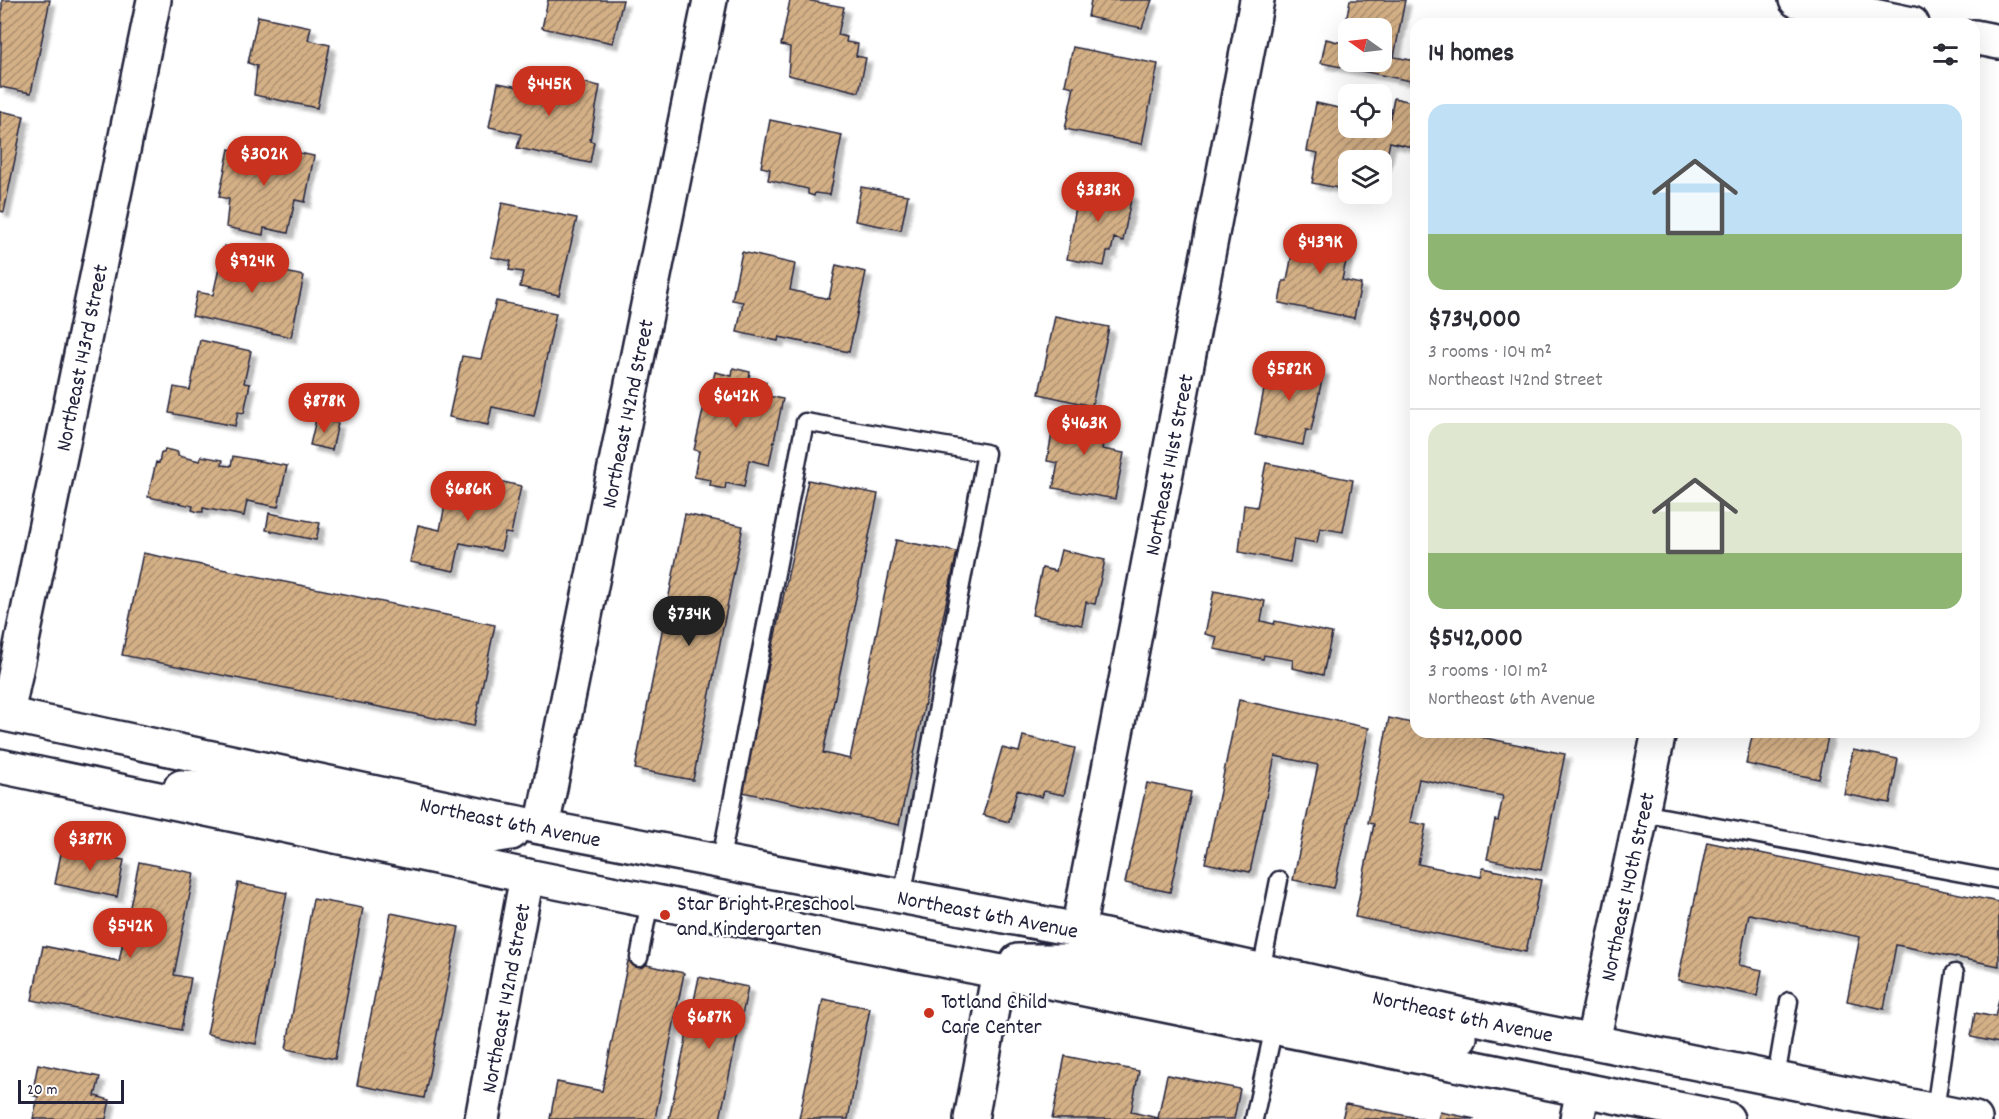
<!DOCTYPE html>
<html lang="en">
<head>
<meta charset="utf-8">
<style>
  body { margin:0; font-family:Dekko,sans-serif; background:#f2f2f3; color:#2b2b33; height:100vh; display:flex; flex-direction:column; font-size:22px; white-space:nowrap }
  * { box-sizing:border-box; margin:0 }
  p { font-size:20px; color:#7c7c81 }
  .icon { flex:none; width:33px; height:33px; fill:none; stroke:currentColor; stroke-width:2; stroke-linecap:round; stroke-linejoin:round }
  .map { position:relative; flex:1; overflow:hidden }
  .sheet { position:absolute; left:1410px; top:18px; width:570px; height:720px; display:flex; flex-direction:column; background:#fff; border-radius:18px; box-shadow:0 6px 24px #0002 }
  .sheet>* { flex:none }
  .needle { width:39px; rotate:284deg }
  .buttons { position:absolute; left:1338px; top:18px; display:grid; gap:12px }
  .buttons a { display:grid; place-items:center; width:54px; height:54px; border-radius:12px; background:#fff; box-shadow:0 6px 24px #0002; font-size:30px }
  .scale { position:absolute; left:18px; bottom:15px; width:106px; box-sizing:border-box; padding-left:6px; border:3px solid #22223b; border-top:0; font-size:16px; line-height:21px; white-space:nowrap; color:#22223b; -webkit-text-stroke:4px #fff; paint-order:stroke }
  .price { position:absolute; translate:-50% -51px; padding:0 14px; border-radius:21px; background:#c8321e; color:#fff; font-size:20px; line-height:39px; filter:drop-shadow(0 2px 3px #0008) }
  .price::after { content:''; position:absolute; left:50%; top:36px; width:18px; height:14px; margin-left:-9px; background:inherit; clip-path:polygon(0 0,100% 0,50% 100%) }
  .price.on { background:#222; color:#fff }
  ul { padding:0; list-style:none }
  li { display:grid; align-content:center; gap:12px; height:318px; padding:0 18px }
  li+li { border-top:2px solid #e1e1e2 }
  li span { display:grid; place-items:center; height:186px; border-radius:18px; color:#555 }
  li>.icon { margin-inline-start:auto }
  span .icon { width:108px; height:108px; fill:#fffc; stroke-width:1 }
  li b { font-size:26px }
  h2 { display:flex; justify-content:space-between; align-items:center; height:72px; padding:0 18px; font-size:26px }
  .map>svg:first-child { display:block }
  .building { fill:url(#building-hatch); stroke:#22223b; stroke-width:1.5; fill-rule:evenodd; filter:url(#shadow) }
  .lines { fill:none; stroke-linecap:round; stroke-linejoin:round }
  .service-casing { stroke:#22223b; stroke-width:21 }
  .minor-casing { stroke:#22223b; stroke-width:38 }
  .tertiary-casing { stroke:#22223b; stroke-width:38 }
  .secondary-casing { stroke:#22223b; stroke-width:38 }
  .service { stroke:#fff; stroke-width:16 }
  .minor { stroke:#fff; stroke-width:33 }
  .tertiary { stroke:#fff; stroke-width:33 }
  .secondary { stroke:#fff; stroke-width:33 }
  .poi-dot { fill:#c8321e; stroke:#fff; stroke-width:2 }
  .labels { text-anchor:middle; stroke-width:4.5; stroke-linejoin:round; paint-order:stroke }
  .street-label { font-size:22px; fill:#22223b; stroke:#fff }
  .poi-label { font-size:22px; fill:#22223b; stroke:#fff; text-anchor:start }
</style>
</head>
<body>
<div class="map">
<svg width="1999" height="1119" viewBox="0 0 1999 1119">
  <defs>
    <pattern id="building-hatch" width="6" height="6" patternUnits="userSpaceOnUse" patternTransform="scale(1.5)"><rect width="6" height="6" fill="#d4b086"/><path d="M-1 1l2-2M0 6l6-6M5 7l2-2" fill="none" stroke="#ac8f6f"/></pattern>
    <filter id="shadow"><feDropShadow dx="5.5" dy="5.5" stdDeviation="1.5" flood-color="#0004"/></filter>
  </defs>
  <rect width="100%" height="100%" fill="#fff"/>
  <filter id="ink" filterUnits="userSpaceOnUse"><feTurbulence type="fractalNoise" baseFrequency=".0167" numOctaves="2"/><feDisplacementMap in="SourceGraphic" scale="12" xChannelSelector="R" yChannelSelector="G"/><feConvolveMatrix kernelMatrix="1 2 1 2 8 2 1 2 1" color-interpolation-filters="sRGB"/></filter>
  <g filter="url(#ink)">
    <!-- building -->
    <path class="building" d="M2 0H50L31 93 0 87Z
      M548 0H623L613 43 542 28Z
      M790 0H806L844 7 838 35 847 37 846 42 858 44 856 56 866 58 859 92 788 75 790 47 781 45Z
      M1091 0H1152L1142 28 1088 17Z
      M1350 0H1405L1394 57 1416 61V82L1321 63 1326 39 1342 43ZM1348 28H1382V62H1348Z
      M258 16 311 27 308 40 330 45 317 108 254 95 257 66 248 63Z
      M1073 47 1158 64 1142 144 1065 129 1074 87 1065 85Z
      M548 75 600 86 590 141 594 142 590 163 517 148 521 134 489 127 498 83 544 92Z
      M1394 98 1416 103V148L1390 142 1385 165 1382 164V160H1348V190L1312 183 1318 153 1307 151 1316 103 1348 110V128H1382V116L1390 118Z
      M0 111 24 116 4 212 0 211Z
      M770 120 842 135 830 195 815 193 814 196 808 194V189L768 180 770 169 761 167Z
      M239 140 314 156 305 202 295 200 288 233 264 228 263 235 226 227 229 199 219 197 229 149 237 151Z
      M1080 183 1132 194 1123 241 1114 238 1111 252H1107L1104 266 1067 259Z
      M861 187 908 195 901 230 855 221Z
      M502 203 577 218 559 295 520 287 523 272 509 270 511 261 491 257Z
      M1297 227 1351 237 1342 280 1361 284 1354 318 1279 303 1283 281H1287Z
      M224 246 274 256 271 269 304 276 291 337 192 316 197 292 213 295Z
      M742 252 795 264 790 290 829 299 836 265 866 272 849 352 779 337 778 341 737 332 743 302 732 300Z
      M496 301 556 313 534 416 492 407 488 425 449 417 462 356 481 359Z
      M1055 316 1109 327 1092 406 1039 394Z
      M200 340 251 351 244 383 250 384 244 413 238 412 235 426 169 413 174 387 190 390Z
      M1270 359 1324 370 1311 431 1306 430 1303 445 1255 435Z
      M733 368 750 372 749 379 766 382 763 395 783 399 769 465 749 460 744 487 726 483 725 489 710 486 711 480 694 477 699 451 694 450 706 397 709 398 715 372 732 376Z
      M1056 411 1108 420 1102 449 1124 453 1115 499 1053 488 1058 463 1047 461Z
      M316 419 338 423 332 450 310 445Z
      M165 449 178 452V456L200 461 201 456 223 460 222 465 231 466 233 456 287 466 278 507 247 501 244 516 203 508V512H198L192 510 193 506 148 497 156 462 159 463 161 453H164Z
      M1266 463 1353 480 1343 532 1320 528 1317 543 1294 539 1290 562 1239 552 1244 505 1257 507Z
      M467 474 521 486 511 534 505 533 501 551 460 543 454 571 410 562 418 525 440 530 449 485 464 488Z
      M808 480 878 494 823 753 850 759 896 540 957 552 899 825 742 792Z
      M269 513 320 523 316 540 266 530Z
      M685 514 743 526 693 780 635 769Z
      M1061 550 1105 560 1095 604 1086 602 1082 625 1032 615 1042 568 1056 571Z
      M143 553 495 625 474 726 122 655Z
      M1214 591 1265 601 1261 621 1274 624 1275 621 1332 633 1323 675 1292 668 1293 660 1264 655 1263 659 1214 649 1217 637 1205 634Z
      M1239 700 1369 728 1334 888 1293 880 1318 765 1275 756 1250 872 1205 863Z
      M1389 718 1416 724V732H1456L1565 754 1541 870 1487 859 1495 820 1498 821 1503 796 1419 779 1410 822 1426 825 1418 864 1481 877 1483 868 1541 880 1526 952 1355 917 1374 824 1368 823Z
      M1753 732H1829L1819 779 1746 764Z
      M1023 736 1075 748 1064 795 1044 791 1042 797 1017 790 1009 822 983 815 1002 748 1019 752Z
      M1853 750 1898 759 1890 803 1844 794Z
      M1147 783 1191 792 1170 892 1125 883Z
      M1707 842 1999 902V966L1896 945 1884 1009 1847 1001 1860 937 1749 914 1739 965 1762 970 1757 996 1678 980Z
      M62 848 124 860 117 897 55 884Z
      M139 862 194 873 174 975 191 978 181 1030 32 1000 43 946 119 961Z
      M238 883 287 893 256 1044 207 1034Z
      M313 899 363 908 335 1059 286 1049Z
      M391 913 459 927 424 1098 357 1085Z
      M628 961 684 973 655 1119H550L557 1082 602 1091Z
      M699 977 748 987 720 1119H669Z
      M823 999 870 1008 848 1119H799Z
      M1999 999V1043L1971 1037 1975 1013 1995 1017Z
      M1065 1056 1139 1071 1131 1112 1158 1118 1167 1075 1240 1089 1234 1119H1052Z
      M38 1064 100 1077 95 1096 110 1100 106 1119H33L38 1097 32 1095Z
      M1346 1104 1423 1119H1342Z
      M1440 1112 1475 1119H1438Z"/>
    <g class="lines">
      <defs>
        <path id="service" d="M1642 813 1999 880
          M720 864 805 422 986 453 902 897
          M639 958 650 901
          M1261 971 1279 880
          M1776 1078 1789 1001
          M1935 1110 1955 973
          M1254 1119 1274 1027"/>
        <g id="minor">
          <path d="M1796 0 1912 24"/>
          <path d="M1974 37 1999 42"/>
          <path id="s1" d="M542 827 710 0"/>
          <path id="s2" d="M1593 1041 1659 732"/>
          <path id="s3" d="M482 1119 527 876"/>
          <path d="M971 1119 999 972"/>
          <path d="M1577 1119 1583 1090"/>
        </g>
        <g id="tertiary">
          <path id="s4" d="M7 714 154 0"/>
          <path id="s5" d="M1078 930 1257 0"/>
        </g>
        <g id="secondary">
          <path id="s6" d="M0 713 498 819 1078 930 1494 1022 1975 1119"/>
          <path d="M0 766 527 876 1727 1119"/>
          <path d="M181 787 240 790 456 835 486 837 511 833"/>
          <path d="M1018 961H1077L1460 1037"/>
        </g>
      </defs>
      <!-- service casing -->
      <use href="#service" class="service-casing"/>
      <!-- minor casing -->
      <use href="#minor" class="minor-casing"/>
      <!-- tertiary casing -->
      <use href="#tertiary" class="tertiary-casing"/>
      <!-- secondary casing -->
      <use href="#secondary" class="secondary-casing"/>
      <!-- service -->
      <use href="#service" class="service"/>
      <!-- minor -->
      <use href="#minor" class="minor"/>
      <!-- tertiary -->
      <use href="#tertiary" class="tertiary"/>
      <!-- secondary -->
      <use href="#secondary" class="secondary"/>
    </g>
  </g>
  <!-- markers -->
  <g class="poi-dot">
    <circle cx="665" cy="915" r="6"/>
    <circle cx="929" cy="1013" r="6"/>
  </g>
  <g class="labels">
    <!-- street labels -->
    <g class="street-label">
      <text dy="8" stroke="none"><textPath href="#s4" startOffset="364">Northeast 143rd Street</textPath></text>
      <text dy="8" stroke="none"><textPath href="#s1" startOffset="422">Northeast 142nd Street</textPath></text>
      <text dy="8" stroke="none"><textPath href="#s5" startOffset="474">Northeast 141st Street</textPath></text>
      <text dy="8" stroke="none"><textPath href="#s6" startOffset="522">Northeast 6th Avenue</textPath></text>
      <text dy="8" stroke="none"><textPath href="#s2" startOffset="158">Northeast 140th Street</textPath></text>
      <text dy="8" stroke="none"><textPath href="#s6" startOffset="1008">Northeast 6th Avenue</textPath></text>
      <text dy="8" stroke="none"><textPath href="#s3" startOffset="123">Northeast 142nd Street</textPath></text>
      <text dy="8" stroke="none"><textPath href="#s6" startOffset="1494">Northeast 6th Avenue</textPath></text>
    </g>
    <!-- poi labels -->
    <g class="poi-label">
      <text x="677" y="910">Star Bright Preschool<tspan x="677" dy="25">and Kindergarten</tspan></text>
      <text x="941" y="1008">Totland Child<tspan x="941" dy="25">Care Center</tspan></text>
    </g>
  </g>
</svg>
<div class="buttons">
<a><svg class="needle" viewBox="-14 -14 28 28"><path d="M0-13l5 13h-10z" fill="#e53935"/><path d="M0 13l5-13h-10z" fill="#7c7c81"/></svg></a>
<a><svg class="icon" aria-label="locate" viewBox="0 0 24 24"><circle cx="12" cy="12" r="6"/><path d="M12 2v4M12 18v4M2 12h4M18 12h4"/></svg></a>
<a><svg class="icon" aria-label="layers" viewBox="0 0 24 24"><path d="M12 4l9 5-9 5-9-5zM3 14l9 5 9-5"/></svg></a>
</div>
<div class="scale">20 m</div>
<b class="price" style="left:549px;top:117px">$445K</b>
<b class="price" style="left:264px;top:187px">$302K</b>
<b class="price" style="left:1098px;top:223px">$383K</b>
<b class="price" style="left:1320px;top:275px">$439K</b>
<b class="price" style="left:252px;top:294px">$924K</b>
<b class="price" style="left:1289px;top:402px">$582K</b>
<b class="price" style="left:736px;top:429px">$642K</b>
<b class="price" style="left:324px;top:434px">$878K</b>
<b class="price" style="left:1084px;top:456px">$463K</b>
<b class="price" style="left:468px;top:522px">$686K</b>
<b class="price on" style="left:689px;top:647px">$734K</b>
<b class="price" style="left:90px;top:872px">$387K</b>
<b class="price" style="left:130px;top:959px">$542K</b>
<b class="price" style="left:709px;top:1050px">$687K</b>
<section class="sheet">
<h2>14 homes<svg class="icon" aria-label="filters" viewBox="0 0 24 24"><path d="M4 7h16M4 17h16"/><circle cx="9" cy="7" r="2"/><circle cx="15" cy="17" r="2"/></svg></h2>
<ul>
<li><span style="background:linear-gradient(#bfe0f5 70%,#8fb573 0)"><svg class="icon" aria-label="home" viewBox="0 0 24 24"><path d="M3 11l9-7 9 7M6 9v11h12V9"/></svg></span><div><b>$734,000</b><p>3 rooms · 104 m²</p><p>Northeast 142nd Street</p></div></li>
<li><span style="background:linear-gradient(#dfe7d0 70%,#8fb573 0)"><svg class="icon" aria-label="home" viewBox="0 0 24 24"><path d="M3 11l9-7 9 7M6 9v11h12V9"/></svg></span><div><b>$542,000</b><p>3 rooms · 101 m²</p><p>Northeast 6th Avenue</p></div></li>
</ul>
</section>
</div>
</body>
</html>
